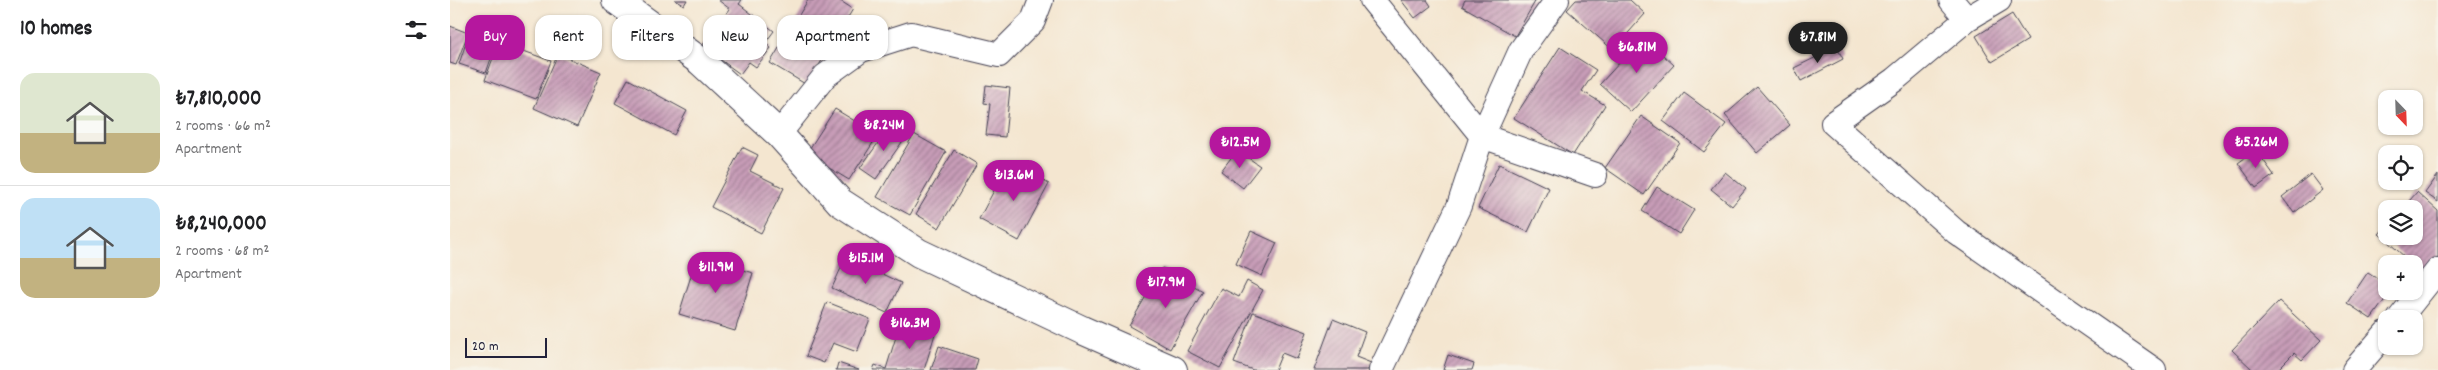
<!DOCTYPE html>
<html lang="en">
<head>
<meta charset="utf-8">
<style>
  body { margin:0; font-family:Dekko,sans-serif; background:#f2f2f2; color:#202124; height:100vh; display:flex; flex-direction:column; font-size:19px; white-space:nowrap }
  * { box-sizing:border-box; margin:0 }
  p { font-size:16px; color:#757577 }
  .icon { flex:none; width:28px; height:28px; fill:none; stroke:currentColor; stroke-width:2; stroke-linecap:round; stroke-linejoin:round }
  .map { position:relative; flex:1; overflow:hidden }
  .details { display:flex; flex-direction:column; background:#fff; width:450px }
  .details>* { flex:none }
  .hud { position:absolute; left:15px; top:15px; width:475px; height:45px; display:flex; gap:10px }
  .needle { width:32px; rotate:157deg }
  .controls { position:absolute; left:1928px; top:90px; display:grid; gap:10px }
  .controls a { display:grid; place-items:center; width:45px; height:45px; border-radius:10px; background:#fff; box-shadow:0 1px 4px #0004; font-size:25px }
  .scale { position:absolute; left:15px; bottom:12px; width:82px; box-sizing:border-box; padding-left:5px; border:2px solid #22223b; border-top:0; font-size:14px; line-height:18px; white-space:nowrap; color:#22223b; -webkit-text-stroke:4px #f7f3e8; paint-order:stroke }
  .price { position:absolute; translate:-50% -42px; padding:0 11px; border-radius:18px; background:#b5179e; color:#fff; font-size:16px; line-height:32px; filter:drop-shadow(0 1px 2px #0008) }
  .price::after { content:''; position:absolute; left:50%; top:30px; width:15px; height:11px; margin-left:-8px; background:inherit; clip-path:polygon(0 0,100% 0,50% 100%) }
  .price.current { background:#222; color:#fff }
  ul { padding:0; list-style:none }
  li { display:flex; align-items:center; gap:15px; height:125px; padding:0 20px }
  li+li { border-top:1px solid #e0e0e0 }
  li span { display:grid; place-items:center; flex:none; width:140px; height:100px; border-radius:15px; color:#555 }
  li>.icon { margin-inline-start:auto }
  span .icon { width:60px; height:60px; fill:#fffc; stroke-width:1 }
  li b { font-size:21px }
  h2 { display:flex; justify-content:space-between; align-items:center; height:60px; padding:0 20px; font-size:21px }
  .tag { padding:0 18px; border-radius:15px; background:#fff; box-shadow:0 1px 4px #0004; font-size:18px; line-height:45px }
  .tag.current { background:#b5179e; color:#fff }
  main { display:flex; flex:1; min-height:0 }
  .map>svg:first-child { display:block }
  .building { fill:url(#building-hatch) }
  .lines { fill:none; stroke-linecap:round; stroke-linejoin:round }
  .street-casing { stroke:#423f51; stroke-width:26 }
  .secondary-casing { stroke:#423f51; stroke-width:30 }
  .street { stroke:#fff; stroke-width:24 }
  .secondary { stroke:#fff; stroke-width:28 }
</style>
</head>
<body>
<main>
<section class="details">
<h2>10 homes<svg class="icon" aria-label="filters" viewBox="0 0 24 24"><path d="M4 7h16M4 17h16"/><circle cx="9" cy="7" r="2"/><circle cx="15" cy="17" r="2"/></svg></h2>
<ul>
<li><span style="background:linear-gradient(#dfe7d0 60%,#c2b280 0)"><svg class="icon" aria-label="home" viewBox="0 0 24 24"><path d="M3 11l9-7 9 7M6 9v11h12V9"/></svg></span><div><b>₺7,810,000</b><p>2 rooms · 66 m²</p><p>Apartment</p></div></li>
<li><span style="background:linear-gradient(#bfe0f5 60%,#c2b280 0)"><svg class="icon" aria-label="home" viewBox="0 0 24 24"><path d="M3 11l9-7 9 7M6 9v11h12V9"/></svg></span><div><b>₺8,240,000</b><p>2 rooms · 68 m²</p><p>Apartment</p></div></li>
</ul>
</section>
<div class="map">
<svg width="1988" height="370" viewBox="0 0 1988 370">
  <defs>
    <pattern id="building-hatch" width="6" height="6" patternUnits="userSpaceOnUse" patternTransform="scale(1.25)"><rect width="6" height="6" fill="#c79cb7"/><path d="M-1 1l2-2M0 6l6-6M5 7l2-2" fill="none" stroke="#a17f96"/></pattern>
  </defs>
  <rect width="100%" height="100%" fill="#f7f3e8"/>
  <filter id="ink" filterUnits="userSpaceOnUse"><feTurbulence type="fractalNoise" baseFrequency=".02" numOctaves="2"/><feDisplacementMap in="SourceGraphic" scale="10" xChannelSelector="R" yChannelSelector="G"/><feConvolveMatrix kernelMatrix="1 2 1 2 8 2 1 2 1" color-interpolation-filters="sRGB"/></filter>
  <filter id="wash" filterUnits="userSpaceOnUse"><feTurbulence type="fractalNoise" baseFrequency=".0096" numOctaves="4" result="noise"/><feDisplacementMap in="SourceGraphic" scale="20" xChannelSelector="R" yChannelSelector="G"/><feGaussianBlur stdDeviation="1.12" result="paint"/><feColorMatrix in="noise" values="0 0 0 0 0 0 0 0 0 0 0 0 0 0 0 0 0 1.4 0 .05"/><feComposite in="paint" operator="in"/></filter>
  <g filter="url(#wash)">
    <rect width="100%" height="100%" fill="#f4e6d0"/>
    <g id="blocks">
      <!-- building -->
      <path class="building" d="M225 0H237L234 5Z
        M268 0H292L289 4 324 31 315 43 321 48 306 67 299 62 290 74 252 46 280 9Z
        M358 0H389L403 9 357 85 320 63Z
        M951 0H977L981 6 965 18Z
        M1015 0H1086L1065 36 1012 6Z
        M1126 0H1180L1195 14 1163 50 1117 10Z
        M1562 14 1578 40 1542 62 1526 36Z
        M0 26 18 33 6 65 0 63Z
        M18 37 45 47 36 73 9 64Z
        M1193 37 1224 65 1181 112 1150 84Z
        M49 42 101 61 86 99 35 80Z
        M1110 47 1146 70 1132 91 1155 105 1123 155 1064 118Z
        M1387 47 1393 59 1351 81 1344 68Z
        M108 54 151 72 127 127 84 108Z
        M178 79 237 111 224 135 165 103Z
        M536 85 560 88 555 137 536 135 540 104 534 103Z
        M1307 87 1340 125 1307 153 1275 115Z
        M1234 93 1276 124 1254 152 1213 121Z
        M385 109 428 135 399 180 356 154Z
        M1191 116 1230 143 1194 195 1155 168Z
        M442 124 457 135 426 179 410 168Z
        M464 134 496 152 460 215 427 197Z
        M292 147 308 155 300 171 334 188 311 233 261 207Z
        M504 150 527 164 489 228 466 214Z
        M787 150 810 166 793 188 771 171Z
        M1806 150 1824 175 1806 188 1788 163Z
        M559 162 599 184 569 241 529 219Z
        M1049 164 1099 188 1078 232 1028 208Z
        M1275 172 1296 189 1282 206 1261 189Z
        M1861 174 1873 190 1844 213 1832 197Z
        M1988 175V202L1975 193Z
        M1207 187 1244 210 1229 234 1192 211Z
        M1967 192 1988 211V257L1973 273 1929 234 1936 226V236H1964V209H1952Z
        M801 231 827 243 812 276 786 264Z
        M247 257 303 273 285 331 229 314Z
        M396 257 451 283 437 313 382 288Z
        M712 268 753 291 720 349 679 326Z
        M1918 272 1936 284V291H1941L1921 319 1897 303Z
        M797 281 813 290 770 368 737 351 771 288 789 297Z
        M1829 301 1871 340 1852 360 1844 353 1827 370H1803L1782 350Z
        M377 302 420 319 407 352 383 343 374 363 356 356Z
        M803 312 857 332 847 359 832 353 825 370H803L784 363Z
        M883 319 915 332 906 357 921 363 918 370H864Z
        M450 324 485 334 474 370H423L425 365 436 369Z
        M489 346 528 359 525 370H481Z
        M998 355 1024 364 1022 370H993Z
        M388 363 409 370H386Z"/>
    </g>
  </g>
  <g filter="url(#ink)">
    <use href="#blocks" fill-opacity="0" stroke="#423f51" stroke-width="1"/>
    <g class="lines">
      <defs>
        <path id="street" d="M922 0 1032 136 1145 175
          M1501 0 1517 19
          M1549 0 1517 19 1444 80 1383 123 1506 232 1704 370
          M329 134 375 76 411 50 461 34 549 55 583 21 591 0
          M1949 319 1988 270
          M931 370 1009 206 1032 136 1071 50 1107 0
          M1904 370 1936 333"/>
        <path id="secondary" d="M166 0 250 61 329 134 390 202 469 253 632 330 723 370"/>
      </defs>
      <!-- street casing -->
      <use href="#street" class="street-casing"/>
      <!-- secondary casing -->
      <use href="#secondary" class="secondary-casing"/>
      <!-- street -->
      <use href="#street" class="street"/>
      <!-- secondary -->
      <use href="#secondary" class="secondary"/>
    </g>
  </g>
</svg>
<div class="controls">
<a><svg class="needle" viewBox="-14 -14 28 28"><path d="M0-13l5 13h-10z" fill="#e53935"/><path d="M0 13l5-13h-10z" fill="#757577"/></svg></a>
<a><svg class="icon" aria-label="locate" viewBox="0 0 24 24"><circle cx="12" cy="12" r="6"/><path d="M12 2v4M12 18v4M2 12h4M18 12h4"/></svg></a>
<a><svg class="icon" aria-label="layers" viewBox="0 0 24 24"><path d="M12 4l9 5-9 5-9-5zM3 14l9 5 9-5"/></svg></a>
<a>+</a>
<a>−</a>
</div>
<div class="scale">20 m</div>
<b class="price current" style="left:1368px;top:64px">₺7.81M</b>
<b class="price" style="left:1187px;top:74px">₺6.81M</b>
<b class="price" style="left:434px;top:152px">₺8.24M</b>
<b class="price" style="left:790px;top:169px">₺12.5M</b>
<b class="price" style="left:1806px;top:169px">₺5.26M</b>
<b class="price" style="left:564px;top:202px">₺13.6M</b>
<b class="price" style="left:416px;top:285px">₺15.1M</b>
<b class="price" style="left:266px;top:294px">₺11.9M</b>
<b class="price" style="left:716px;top:309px">₺17.9M</b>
<b class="price" style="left:460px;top:350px">₺16.3M</b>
<div class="hud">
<a class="tag current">Buy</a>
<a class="tag">Rent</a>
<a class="tag">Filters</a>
<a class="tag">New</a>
<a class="tag">Apartment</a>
</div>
</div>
</main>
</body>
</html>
